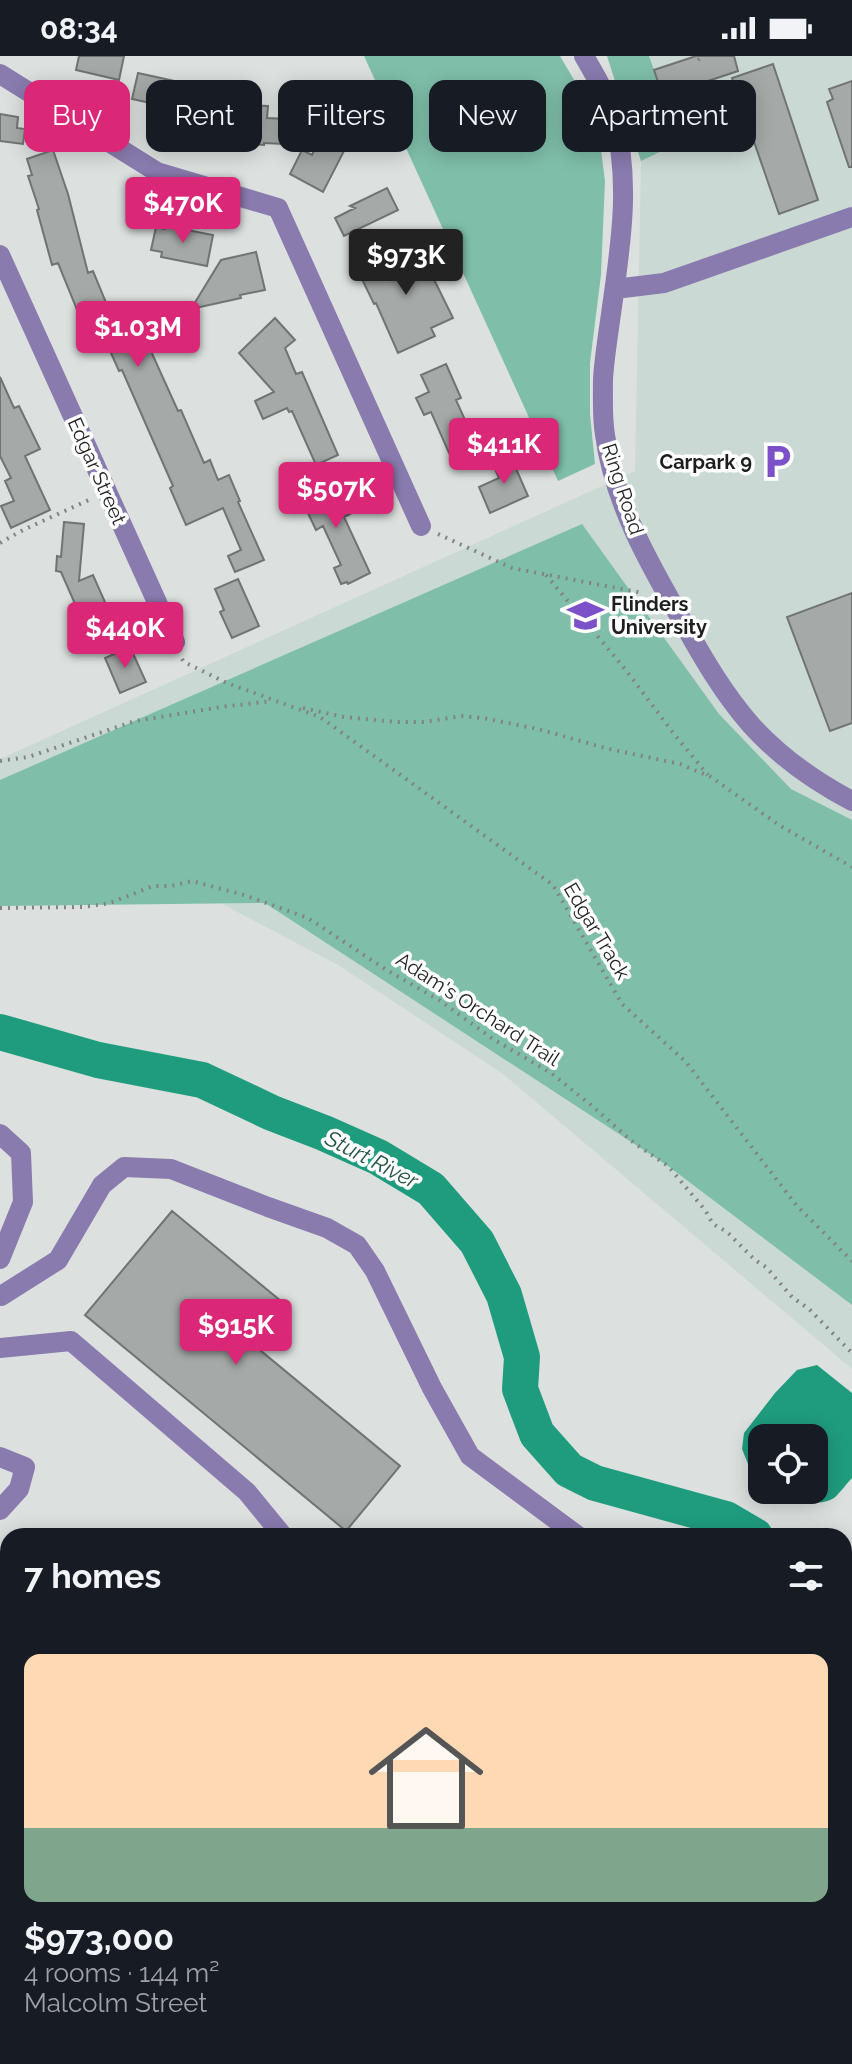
<!DOCTYPE html>
<html lang="en">
<head>
<meta charset="utf-8">
<style>
  body { margin:0; font-family:Raleway,sans-serif; background:#242831; color:#f1f3f6; height:100vh; display:flex; flex-direction:column; font-size:30px; white-space:nowrap }
  * { box-sizing:border-box; margin:0 }
  p { font-size:26px; color:#9ea1a6 }
  .icon { flex:none; width:44px; height:44px; fill:none; stroke:currentColor; stroke-width:2; stroke-linecap:round; stroke-linejoin:round }
  .map { position:relative; flex:1; overflow:hidden }
  .side { position:absolute; left:0px; top:1472px; width:852px; height:536px; display:flex; flex-direction:column; background:#171b24; border-radius:24px 24px 0 0; box-shadow:0 4px 20px #0003 }
  .side>* { flex:none }
  .guide { position:absolute; left:24px; top:24px; width:804px; height:72px; display:flex; gap:16px }
  .buttons { position:absolute; left:748px; top:1368px; display:grid; gap:16px }
  .buttons a { display:grid; place-items:center; width:80px; height:80px; border-radius:16px; background:#171b24; box-shadow:0 4px 20px #0003; font-size:40px }
  .price { position:absolute; translate:-50% -68px; padding:0 18px; border-radius:8px; background:#db2777; color:#fff; font-size:26px; line-height:52px; filter:drop-shadow(0 2px 4px #0008) }
  .price::after { content:''; position:absolute; left:50%; top:48px; width:24px; height:18px; margin-left:-12px; background:inherit; clip-path:polygon(0 0,100% 0,50% 100%) }
  .price.active { background:#222; color:#fff }
  ul { padding:0; list-style:none }
  li { display:grid; align-content:center; gap:16px; height:424px; padding:0 24px }
  li+li { border-top:2px solid #363941 }
  li span { display:grid; place-items:center; height:248px; border-radius:16px; color:#555 }
  li>.icon { margin-inline-start:auto }
  span .icon { width:144px; height:144px; fill:#fffc; stroke-width:1 }
  li b { font-size:34px }
  h2 { display:flex; justify-content:space-between; align-items:center; height:96px; padding:0 24px; font-size:34px }
  .tag { padding:0 28px; border-radius:16px; background:#171b24; box-shadow:0 4px 20px #0003; font-size:28px; line-height:72px }
  .tag.active { background:#db2777; color:#fff }
  .status { display:flex; justify-content:space-between; align-items:center; height:56px; padding:0 40px; background:#171b24; direction:ltr }
  .status svg { height:22px; fill:currentColor }
  .map>svg:first-child { display:block }
  .built { fill:#cbd9d4 }
  .green { fill:#7fbfaa }
  .water { fill:#1f9c7e }
  .lines { fill:none; stroke-linecap:round; stroke-linejoin:round }
  .river { stroke:#1f9c7e; stroke-width:36 }
  .building { fill:#a5a9a8; stroke:#707473; stroke-width:2 }
  .path { stroke:#818483; stroke-width:4; stroke-dasharray:2 6; stroke-linecap:butt }
  .minor { stroke:#897bae; stroke-width:20 }
  .labels { text-anchor:middle; stroke-width:7; stroke-linejoin:round; paint-order:stroke }
  .poi-label { font-size:20px; font-weight:bold; fill:#1d1e1e; stroke:#fff; text-anchor:end }
  .street-label { font-size:20px; fill:#1d1e1e; stroke:#fff }
  .water-label { font-size:22px; font-style:italic; fill:#225244; stroke:#fff }
</style>
</head>
<body>
<div class="status"><b>08:34</b><svg viewBox="0 0 49 12"><path d="M0 12V9h3v3zM5 12V6h3v6zM10 12V3h3v9zM15 12V0h3v12zM26 1h20v11H26zM47 4h2v5h-2z"/></svg></div>
<div class="map">
<svg width="852" height="2008" viewBox="0 0 852 2008">
  <rect width="100%" height="100%" fill="#dce1df"/>
  <!-- built -->
  <path class="built" d="M607 0H852V1313L503 1018 338 909 209 841 0 843V703L635 415 641 105Z"/>
  <!-- green -->
  <path class="green" d="M364 0H560L597 63 605 125 601 219 590 307V358L595 408 558 425Z
    M607 0H649L680 86 641 105Z
    M582 468 719 658 791 733 852 764V1249L668 1110 265 847 0 850V724Z
    M844 1940 852 1944V2008H33L50 2000H844Z"/>
  <!-- water -->
  <path class="water" d="M817 1309 852 1337V1422C846 1428 840 1437 834 1442 818 1452 798 1443 783 1434H814V1382H762V1420L748 1408 742 1393 744 1377 775 1337 797 1314Z"/>
  <g class="lines">
    <!-- river -->
    <path class="river" d="M0 976 98 1004 202 1024 272 1057 324 1077 378 1101 431 1133 477 1186 504 1239 522 1301 520 1333 537 1378 569 1414 595 1427 726 1463 755 1480
      M844 1526 852 1529"/>
  </g>
  <!-- building -->
  <path class="building" d="M79 0H124L119 24 76 14Z
    M696 0H734L738 15 684 33 702 89 687 93 684 82 681 83 666 40 663 41 654 14Z
    M773 8 818 144 779 158 732 22Z
    M138 17 179 26 173 52 132 43Z
    M852 25V111H849L827 46 833 43 829 33Z
    M239 49 268 50 267 62 286 63 284 88 264 87V89L250 88V85H237Z
    M0 58 18 61 17 72 25 73 23 88 0 85Z
    M321 80 345 93 323 136 290 118 302 94 312 99Z
    M53 94 68 138 88 217 93 215 116 271 136 262 178 355 181 354 204 407 210 404 218 424 229 419 240 445 238 446 264 504 235 516 228 500 241 494 223 452 186 469 170 432 173 430 122 314 119 315 95 261 82 266 58 207 52 209 37 154 39 153 28 120 32 119 27 103Z
    M387 132 398 154 344 180 335 162 355 152 350 150Z
    M166 170 213 179 207 210 161 201 162 196 151 194 156 171 165 173Z
    M416 187 453 262 431 272 435 280 398 297 376 247 374 248 358 215Z
    M256 196 265 234 240 239 241 242 191 253 221 204Z
    M275 262 295 284 285 292 296 318 302 316 338 399 316 409 292 355 289 356 287 352 263 363 255 345 274 336 239 297Z
    M446 308 461 342 456 344 479 395 464 401 460 392 449 397 431 356 424 359 416 342 429 336 421 319Z
    M0 321 14 352 19 350 40 393 25 400 50 454 11 472 1 450 14 445 5 425 11 422 0 400Z
    M510 399 528 440 490 457 479 431 499 422 492 406Z
    M319 426 326 441 341 434 352 457 344 461 370 517 348 528 347 526 341 528 334 512 341 509 323 470 316 474 298 436Z
    M64 466 84 468 79 525 93 519 112 562 86 573 61 516 56 515 57 500 61 501Z
    M238 523 259 570 232 582 220 556 224 554 215 533Z
    M852 537V667L830 675 787 561Z
    M130 591 146 626 120 637 105 602Z
    M172 1155 282 1246 249 1285 400 1410 346 1475 85 1259Z"/>
  <g class="lines">
    <!-- path -->
    <path class="path" d="M698 4 703 0
      M438 478 512 512 643 537
      M0 487 23 474 91 443
      M546 519 625 613 674 678 708 719
      M182 603 184 606 227 627 320 661 553 829 622 948 686 1006 797 1150 852 1205
      M303 652 344 661 396 666H424L461 660 483 662 538 673 605 692 680 708 711 721 779 769 852 811
      M0 705 28 701 135 665 221 651 272 645
      M0 852 84 851 110 847 153 830H171L192 825 244 839 308 862 385 913 439 944 493 983 551 1017 591 1049 634 1087 668 1110 705 1154 713 1168 727 1176 755 1204 766 1211 792 1241 809 1253 852 1297
      M844 1941 852 1944
      M0 1969 8 1932"/>
    <!-- minor -->
    <path class="minor" d="M584 0C595 19 607 39 613 60 632 124 620 193 611 258 608 280 604 303 603 324 603 342 602 361 605 379 614 447 650 509 684 568 704 604 724 638 751 669 780 701 814 725 852 745
      M0 18 157 116 278 152 421 470
      M0 199 175 586
      M615 233 664 227 852 161
      M0 1078 21 1097 23 1146 0 1203
      M1 1240 58 1204 102 1129 124 1111 171 1113 268 1151 327 1172 357 1189 375 1215 432 1332 470 1400 578 1480
      M0 1292 71 1285 247 1436 283 1480
      M0 1401 25 1411 19 1433 0 1454"/>
  </g>
  <!-- icons -->
  <defs>
    <symbol id="parking-bare" viewBox="-9 -9 18 18"><path d="M-3.5-5.5H1a3.5 3.5 0 0 1 0 7H-1V5.5H-3.5ZM-1-3.4V-.6H.8a1.4 1.4 0 0 0 0-2.8Z" fill="#7c50c9" stroke="#fff" stroke-width="2.5" paint-order="stroke"/></symbol>
    <symbol id="university-bare" viewBox="-9 -9 18 18"><path d="M0-5L7-2L0 1L-7-2ZM-4 1L0 2.5L4 1V4Q0 6-4 4Z" fill="#7c50c9" stroke="#fff" stroke-width="2.5" paint-order="stroke"/></symbol>
  </defs>
  <g fill-rule="evenodd">
    <use href="#parking-bare" x="752" y="380" width="51" height="51"/>
    <use href="#university-bare" x="560" y="534" width="51" height="51"/>
  </g>
  <g class="labels">
    <!-- poi labels -->
    <g class="poi-label">
      <text x="752" y="413">Carpark 9</text>
      <text x="611" y="555" text-anchor="start">Flinders<tspan x="611" dy="23">University</tspan></text>
    </g>
    <!-- street labels -->
    <g class="street-label">
      <text transform="translate(97 415) rotate(66)" y="7">Edgar Street</text>
      <text transform="translate(623 433) rotate(72)" y="7">Ring Road</text>
      <text transform="translate(597 875) rotate(59)" y="7">Edgar Track</text>
      <text transform="translate(478 953) rotate(33)" y="7">Adam's Orchard Trail</text>
    </g>
    <!-- water labels -->
    <g class="water-label">
      <text transform="translate(372 1103) rotate(27)" y="8">Sturt River</text>
    </g>
  </g>
</svg>
<div class="buttons">
<a><svg class="icon" aria-label="locate" viewBox="0 0 24 24"><circle cx="12" cy="12" r="6"/><path d="M12 2v4M12 18v4M2 12h4M18 12h4"/></svg></a>
</div>
<b class="price" style="left:183px;top:189px">$470K</b>
<b class="price active" style="left:406px;top:241px">$973K</b>
<b class="price" style="left:138px;top:313px">$1.03M</b>
<b class="price" style="left:504px;top:430px">$411K</b>
<b class="price" style="left:336px;top:474px">$507K</b>
<b class="price" style="left:125px;top:614px">$440K</b>
<b class="price" style="left:236px;top:1311px">$915K</b>
<div class="guide">
<a class="tag active">Buy</a>
<a class="tag">Rent</a>
<a class="tag">Filters</a>
<a class="tag">New</a>
<a class="tag">Apartment</a>
</div>
<section class="side">
<h2>7 homes<svg class="icon" aria-label="filters" viewBox="0 0 24 24"><path d="M4 7h16M4 17h16"/><circle cx="9" cy="7" r="2"/><circle cx="15" cy="17" r="2"/></svg></h2>
<ul>
<li><span style="background:linear-gradient(#ffd9b3 70%,#7fa58c 0)"><svg class="icon" aria-label="home" viewBox="0 0 24 24"><path d="M3 11l9-7 9 7M6 9v11h12V9"/></svg></span><div><b>$973,000</b><p>4 rooms · 144 m²</p><p>Malcolm Street</p></div></li>
</ul>
</section>
</div>
</body>
</html>
